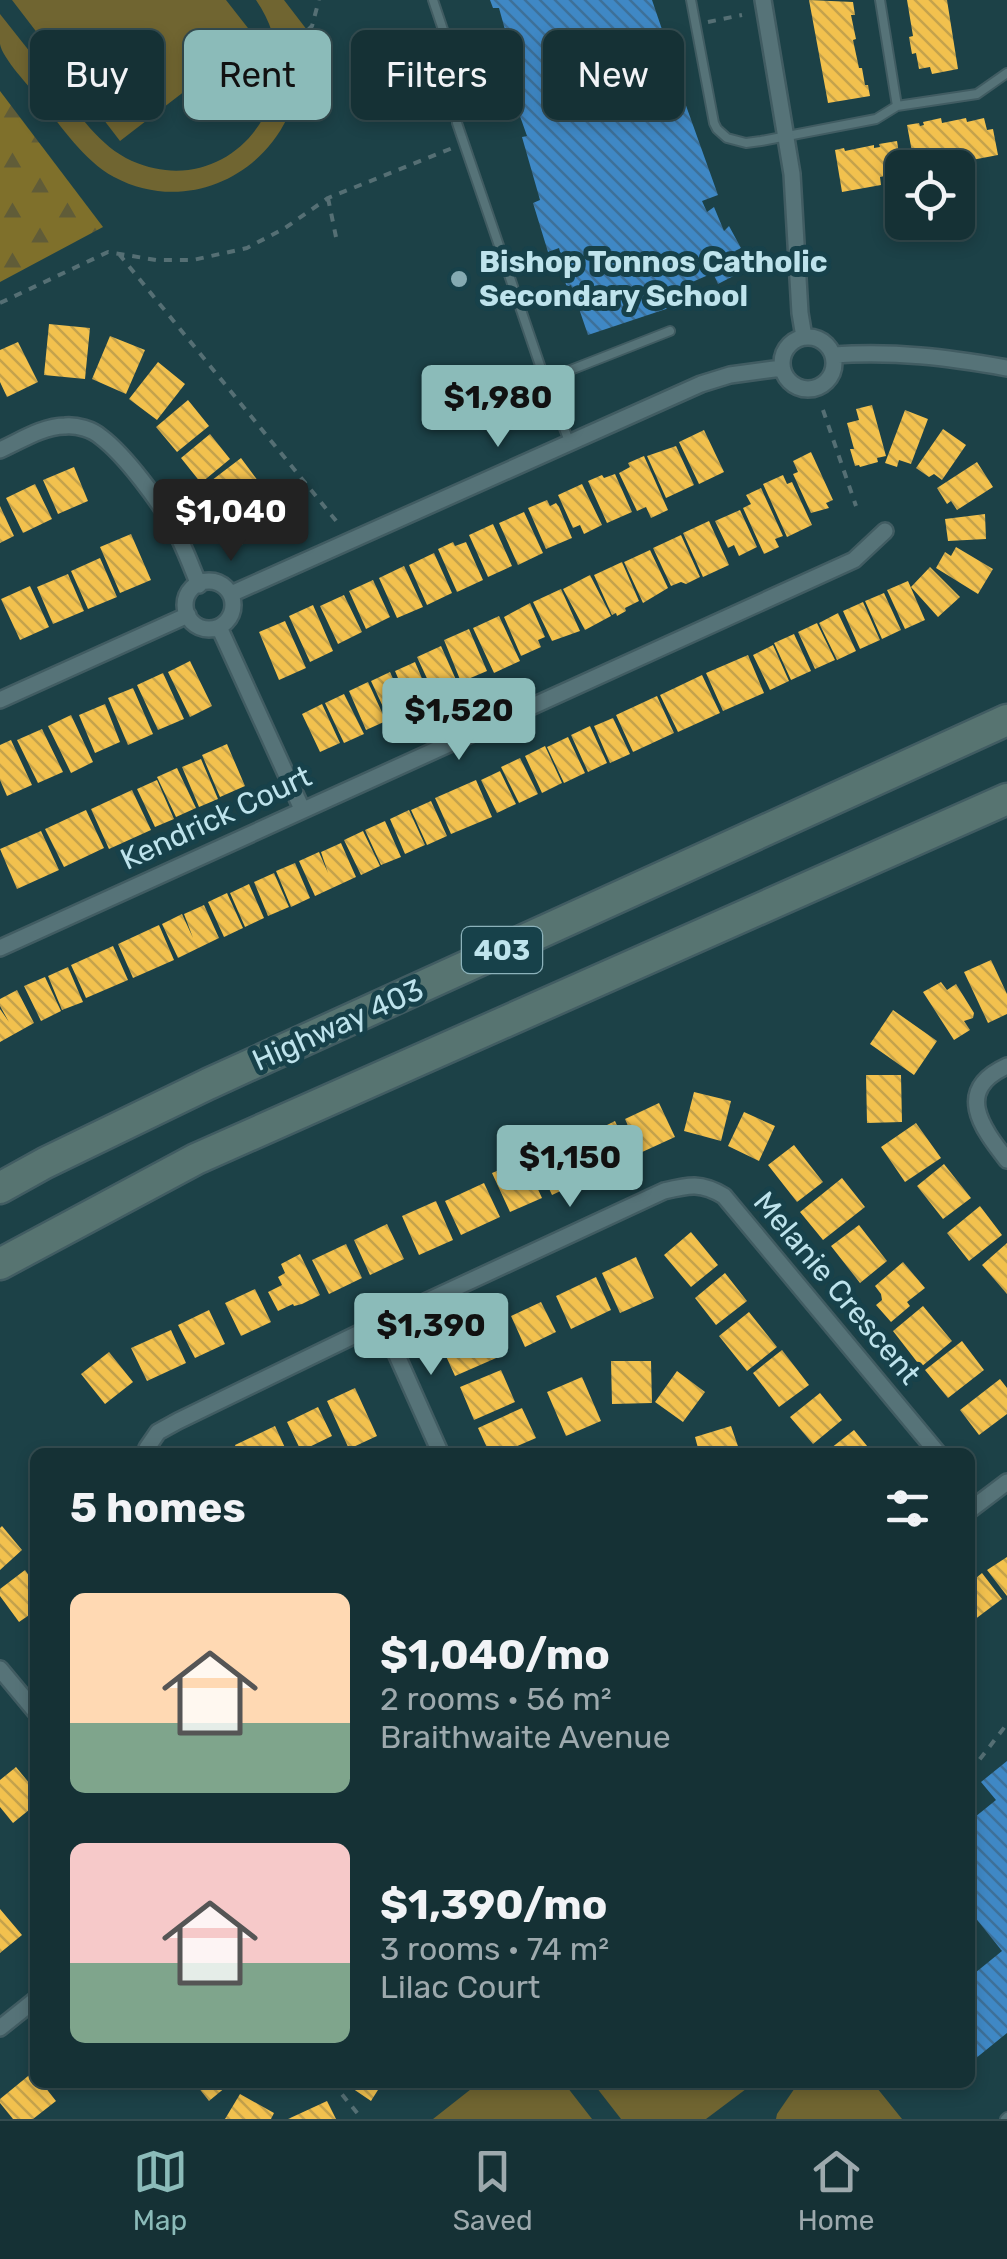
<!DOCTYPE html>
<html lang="en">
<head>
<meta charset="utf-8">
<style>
  body { margin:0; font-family:Rubik,sans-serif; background:#223d41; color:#f1f3f6; height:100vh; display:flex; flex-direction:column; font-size:38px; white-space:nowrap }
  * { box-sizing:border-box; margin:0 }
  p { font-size:32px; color:#9da9ad }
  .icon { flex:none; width:55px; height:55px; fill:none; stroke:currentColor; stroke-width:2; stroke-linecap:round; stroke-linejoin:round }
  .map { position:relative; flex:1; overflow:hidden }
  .panel { position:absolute; left:30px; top:1448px; width:945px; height:640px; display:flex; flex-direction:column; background:#153135; border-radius:15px; box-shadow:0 5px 15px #0003,0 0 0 2px #344c50 }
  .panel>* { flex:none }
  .top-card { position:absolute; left:30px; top:30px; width:948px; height:90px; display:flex; gap:20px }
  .controls { position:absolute; left:885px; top:150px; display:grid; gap:20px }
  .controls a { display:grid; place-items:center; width:90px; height:90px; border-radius:15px; background:#153135; box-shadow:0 5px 15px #0003,0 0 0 2px #344c50; font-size:50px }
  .price { position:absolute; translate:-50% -85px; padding:0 22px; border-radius:10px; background:#8bbbb9; color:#111; font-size:32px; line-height:65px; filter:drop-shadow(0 2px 5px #0008) }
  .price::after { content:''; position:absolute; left:50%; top:60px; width:30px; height:22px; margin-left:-15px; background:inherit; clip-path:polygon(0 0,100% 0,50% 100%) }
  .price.active { background:#222; color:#fff }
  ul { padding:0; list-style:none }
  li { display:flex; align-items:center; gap:30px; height:250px; padding:0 40px }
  li span { display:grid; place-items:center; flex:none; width:280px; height:200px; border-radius:15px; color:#555 }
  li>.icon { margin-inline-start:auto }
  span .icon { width:120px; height:120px; fill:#fffc; stroke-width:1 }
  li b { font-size:42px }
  h2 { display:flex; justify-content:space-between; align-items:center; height:120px; padding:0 40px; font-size:42px }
  .pill { padding:0 35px; border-radius:15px; background:#153135; box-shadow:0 5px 15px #0003,0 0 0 2px #344c50; font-size:35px; line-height:90px }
  .pill.active { background:#8bbbb9; color:#111 }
  .tabs { display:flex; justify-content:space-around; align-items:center; height:140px; border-top:2px solid #344c50; background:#153135; font-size:28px; color:#9da9ad }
  .tabs a { display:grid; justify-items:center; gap:5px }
  .tabs .active { color:#8bbbb9 }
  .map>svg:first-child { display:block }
  .green { fill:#706531 }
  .forest { fill:url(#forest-firs) }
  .homes { fill:url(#homes-back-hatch) }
  .schools { fill:url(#schools-back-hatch) }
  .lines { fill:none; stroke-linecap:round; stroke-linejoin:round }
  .lane-casing { stroke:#415c62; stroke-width:12 }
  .street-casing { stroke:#415c62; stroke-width:20 }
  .highway-casing { stroke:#415c62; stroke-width:35 }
  .path { stroke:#556f74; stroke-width:4; stroke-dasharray:8 8; stroke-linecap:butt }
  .lane { stroke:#567378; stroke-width:8 }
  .street { stroke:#567378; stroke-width:15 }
  .highway { stroke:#577471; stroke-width:30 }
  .poi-dot { fill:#85aab2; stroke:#17414a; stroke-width:4 }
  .labels { text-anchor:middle; stroke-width:10; stroke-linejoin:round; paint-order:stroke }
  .shield { fill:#17414a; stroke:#8cb2bb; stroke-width:2.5 }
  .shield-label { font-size:28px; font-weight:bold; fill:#bee3ec }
  .poi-label { font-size:30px; font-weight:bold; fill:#bee3ec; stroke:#17414a; text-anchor:start }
  .street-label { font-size:30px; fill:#bee3ec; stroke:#17414a }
</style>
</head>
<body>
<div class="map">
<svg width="1007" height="2119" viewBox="0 0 1007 2119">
  <defs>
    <pattern id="forest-firs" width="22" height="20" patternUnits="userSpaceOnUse" patternTransform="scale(2.5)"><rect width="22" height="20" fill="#7f702b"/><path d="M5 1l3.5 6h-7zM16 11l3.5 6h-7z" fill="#605c38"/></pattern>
    <pattern id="homes-back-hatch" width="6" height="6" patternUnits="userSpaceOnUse" patternTransform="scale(2.5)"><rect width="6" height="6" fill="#f2c14e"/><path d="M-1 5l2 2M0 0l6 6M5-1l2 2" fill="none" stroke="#c4a24c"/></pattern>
    <pattern id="schools-back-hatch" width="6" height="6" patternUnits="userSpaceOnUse" patternTransform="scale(2.5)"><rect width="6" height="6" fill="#3f88c5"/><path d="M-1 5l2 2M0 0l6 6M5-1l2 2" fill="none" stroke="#3d7099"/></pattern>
  </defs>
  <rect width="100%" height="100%" fill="#1c4147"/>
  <!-- green -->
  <path class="green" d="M12 0H226L255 37 120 141Z
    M256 0H284L327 56 311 69 299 56C305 153 202 224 114 177 83 160 62 127 40 100 30 87 2 58 0 44 0 35 0 23 0 14 19 38 38 62 57 86 79 114 99 146 132 161 233 205 318 89 256 0Z
    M480 2082 564 2083 592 2119H433Z
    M799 2082 873 2083 902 2119H776L777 2114Z
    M593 2083H754L706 2119H621Z"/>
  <!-- forest -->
  <path class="forest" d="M0 91 103 227 0 282Z"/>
  <!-- homes -->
  <path class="homes" d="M809 0 853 2 855 15H851L856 39 853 40 859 68H862L865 85H868L870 96 828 103Z
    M907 0H947L958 69 932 74 930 67 919 69 916 53 912 54 909 37 913 36Z
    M941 118 942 123 966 118 967 122 984 118 987 130 993 129 998 155 930 168H915L907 125 919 123 920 126 924 125 923 122Z
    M897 141 902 173 880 177 881 185 842 192 835 150 844 148 845 151 874 145V148L880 147 879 144Z
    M49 324 90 328 85 379 44 375Z
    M110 336 145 350 126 394 92 379Z
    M18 342 38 382 7 397 0 382V350Z
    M158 362 185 384 157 420 129 399Z
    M188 400 209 426 177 452 156 427Z
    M872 405 886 456 877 458 878 462 860 467 859 465 855 466 850 449H854L847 423 859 420 856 409Z
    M905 410 928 419 911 464 899 460 897 467 885 463Z
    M943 429 966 445 942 480 934 474 929 477 916 468Z
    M704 430 724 472 699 484 679 442Z
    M210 434 230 459 201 483 181 458Z
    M676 446 694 485 666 498 647 456Z
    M811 452 833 500 826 503 829 508 811 513 793 474 798 472 793 461Z
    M644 456 668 510 651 518 646 507 637 511 619 473 630 467 628 463Z
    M241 458 261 485 223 513 203 487Z
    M977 462 993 487 957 510 951 501 947 504 937 488Z
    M74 467 88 501 58 514 43 480Z
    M615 474 632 512 607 523 588 481 602 475 604 478Z
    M783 475 787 484 792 482 812 525 787 537 763 484Z
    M35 484 52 519 23 533 6 498Z
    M582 484 602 525 584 534 580 525 573 528 558 495Z
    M761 488 783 536 775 539 779 547 764 554 743 508 751 504 746 495Z
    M262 495 278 522 241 545 225 518Z
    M547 500 550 506 556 503 559 507 572 538 546 549 528 508Z
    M0 506 14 536 0 543Z
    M740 510 757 547 739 556 734 545 728 548 715 521Z
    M524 512 543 553 518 565 499 523Z
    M985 514 986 539 948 541 945 519Z
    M709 521 729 565 703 577 683 533Z
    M493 524 512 566 488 577 469 535Z
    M131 534 151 580 120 593 100 547Z
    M681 535 700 577 686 584 681 582 671 586 653 548Z
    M453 542 455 546 466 542 483 580 457 592 438 549Z
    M956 547 993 569 978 594 936 568 945 552 951 556Z
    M650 550 668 588 643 603 624 562Z
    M434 553 452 593 427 605 409 565Z
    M100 558 117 597 88 609 71 571Z
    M622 562 639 601 625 608 626 611 617 616 616 613 612 615 594 575Z
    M404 566 423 607 397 618 379 578Z
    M930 567 960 597 938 617 911 587Z
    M68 574 84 611 53 624 37 587Z
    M590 575 611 616 585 630 563 589Z
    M373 580 390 617 366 629 349 591Z
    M908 581 925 620 905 629 887 590Z
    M30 586 49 627 20 640 1 599Z
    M561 589 580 631 552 641 533 602Z
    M884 593 901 630 882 639 865 601Z
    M344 595 362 632 338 644 320 606Z
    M863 602 880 640 860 649 843 611Z
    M530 603 545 637 538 640 541 647 521 656 504 617Z
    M313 605 333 651 310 662 289 616Z
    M838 613 856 651 837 660 819 623Z
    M499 616 520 661 494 673 473 628Z
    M285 621 306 668 279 680 259 632Z
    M817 623 835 660 815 669 798 632Z
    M469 629 487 671 461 682 444 640Z
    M794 634 811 671 791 680 774 643Z
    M773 645 789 681 770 690 753 655Z
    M441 646 461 691 438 702 417 657Z
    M748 655 764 693 723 711 706 673Z
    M190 661 212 706 190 717 168 672Z
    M415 662 432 702 412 711 395 671Z
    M390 672 410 716 391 724 371 681Z
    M163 673 184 719 158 730 137 685Z
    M702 675 720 713 678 732 660 695Z
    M368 682 386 721 366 730 349 691Z
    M133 688 153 734 128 745 108 698Z
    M344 694 364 734 344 743 325 703Z
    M657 696 674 733 633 752 616 715Z
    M105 704 120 742 95 753 79 715Z
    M322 704 340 743 320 752 302 714Z
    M71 715 93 762 71 773 48 726Z
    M613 718 630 754 610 763 594 726Z
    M590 726 607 763 588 772 571 735Z
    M42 729 63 772 38 783 17 740Z
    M568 737 585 773 564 783 547 747Z
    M11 740 32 785 7 796 0 780V745Z
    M227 744 245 786 220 797 202 755Z
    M545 746 562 783 542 793 525 756Z
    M520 758 538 794 519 803 501 767Z
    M201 759 218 799 199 807 182 767Z
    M177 768 196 808 176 817 157 777Z
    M500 771 516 804 497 813 481 780Z
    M157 780 174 819 155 827 137 789Z
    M476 780 492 817 451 834 435 798Z
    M132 790 151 830 109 849 91 809Z
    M431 801 447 836 427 845 411 810Z
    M86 810 104 848 64 867 45 829Z
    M409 810 425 845 405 854 390 819Z
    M385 821 401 857 381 865 365 830Z
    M41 831 59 870 17 889 0 849Z
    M363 831 380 866 361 875 344 840Z
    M341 843 356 877 315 896 299 861 319 852 328 873 321 852Z
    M295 863 310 898 291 907 276 871Z
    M274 873 289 907 268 916 254 882Z
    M249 884 264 918 245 927 230 893Z
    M227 893 243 928 224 937 208 902Z
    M204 905 219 938 178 958 162 924 182 914 193 938 184 914Z
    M159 925 174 960 133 978 118 944Z
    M113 946 128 980 86 998 71 965Z
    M991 960 1007 994V1014L988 1023 964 972Z
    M68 967 83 1002 62 1010 48 976Z
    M45 977 61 1011 41 1021 24 986Z
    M941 982 947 990 956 984 974 1013 973 1018 964 1021 970 1030 954 1040 923 992Z
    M17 990 34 1023 0 1042V1009L9 1022 0 1006V999Z
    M893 1010 937 1041 914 1075 870 1044Z
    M866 1075H901L902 1122 867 1123Z
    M694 1092 731 1101 721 1141 684 1131Z
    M659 1103 675 1137 640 1153 625 1119Z
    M744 1112 775 1126 759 1161 728 1146Z
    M615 1121 631 1156 601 1170 585 1136Z
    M916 1123 941 1158 905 1182 881 1147Z
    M573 1141 590 1177 552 1195 535 1158Z
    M794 1145 823 1182 797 1202 768 1165Z
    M524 1159 542 1198 510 1212 492 1173Z
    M944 1164 971 1198 943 1219 917 1186Z
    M842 1178 865 1207 823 1240 800 1212Z
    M484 1183 500 1217 461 1235 445 1201Z
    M436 1201 453 1240 419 1255 402 1216Z
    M980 1206 1002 1235 969 1261 947 1233Z
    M387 1224 404 1259 370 1275 354 1240Z
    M859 1225 887 1261 860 1283 831 1246Z
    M691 1232 718 1265 691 1287 664 1255Z
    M1007 1243V1294L982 1265Z
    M346 1244 362 1278 329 1294 312 1260Z
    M300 1254 320 1295 302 1304 294 1306 293 1304 278 1311 268 1292 282 1285 278 1277 285 1273 281 1264Z
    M636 1257 654 1298 620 1313 602 1273Z
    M903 1262 925 1288 907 1302 910 1306 891 1322 876 1305 882 1300 881 1294 875 1286Z
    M725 1273 747 1301 716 1325 695 1298Z
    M596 1277 611 1310 571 1329 556 1296Z
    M255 1289 271 1322 241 1336 225 1303Z
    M541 1302 556 1332 525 1347 511 1316Z
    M923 1306 952 1341 921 1367 893 1331Z
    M209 1310 225 1344 195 1358 178 1325Z
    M749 1312 777 1347 747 1371 719 1336Z
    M488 1321 503 1355 455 1376 440 1343Z
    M171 1330 186 1363 147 1381 131 1348Z
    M962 1341 984 1370 948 1398 925 1370Z
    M782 1350 809 1385 779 1407 753 1373Z
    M109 1352 133 1382 105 1404 81 1374Z
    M611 1361H651L652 1403 612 1404Z
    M501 1370 515 1402 474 1420 460 1387Z
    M677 1371 705 1392 683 1422 655 1402Z
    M582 1377 601 1421 566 1436 547 1392Z
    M1000 1379 1007 1388V1414L979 1435 960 1410Z
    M355 1388 377 1436 349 1449 327 1401Z
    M820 1393 842 1420 813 1444 790 1417Z
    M318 1407 332 1436 301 1451 287 1422Z
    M522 1408 536 1438 503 1452H489L478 1428Z
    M275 1426 287 1452H238L235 1445Z
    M731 1426 740 1452H699L695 1437Z
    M854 1430 872 1452H826Z
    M2 1526 22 1550 0 1570V1528Z
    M1007 1557V1596L987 1570Z
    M25 1570 35 1584V1611L19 1622 0 1596V1589Z
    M982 1573 1002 1599 970 1623V1583Z
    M16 1767 35 1790V1805L13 1823 0 1807V1780Z
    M0 1909 22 1935 0 1953Z
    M33 2072 35 2082H41L56 2101 33 2119H13L0 2103V2099Z
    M194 2082H232L209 2101Z
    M343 2082H383L371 2101Z
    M240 2094 274 2113 271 2119H225Z
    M327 2101 336 2119H288Z"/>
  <!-- schools -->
  <path class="schools" d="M490 0H652L669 50 658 52 662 63 666 62 670 71 665 77 672 89 679 86 718 195 702 201 707 212 714 207 724 231 729 226 741 248 735 251 745 270 718 284 713 273 690 283 696 299 588 335 571 285 567 287 562 274H566L559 248 548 252 533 203 540 200 522 137 527 136 515 102 523 95 499 8H493Z
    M1007 1761V2033L970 2063V1977L1002 1951 970 1911V1821L996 1800 981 1782Z"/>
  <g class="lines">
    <defs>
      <path id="lane" d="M433 0 462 86 457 123 545 380 569 441
        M691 0 714 123 717 129 727 138 746 143 761 141 876 119 897 106 977 94 1007 73
        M880 0 897 106
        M545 380 670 331
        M1005 2119 1007 2117"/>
      <path id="street" d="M763 0 792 174 800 313 804 337
        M782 363a26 26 0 1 1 52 0a26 26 0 1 1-52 0Z
        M833 355C896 351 945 357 1007 368
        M0 450C20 441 43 426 65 426 77 425 92 429 101 437 125 455 160 502 174 528 184 546 191 566 199 585
        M185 605a24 24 0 1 1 48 0a24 24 0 1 1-48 0Z
        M231 594 701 384 730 375 782 368
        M219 627 302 809
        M0 700 188 615
        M0 948 854 560 885 531
        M1007 1066C954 1090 981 1127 1007 1160
        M382 1322 440 1452
        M147 1452V1448L158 1432 178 1421 382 1322 664 1191C689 1185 701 1182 724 1196L937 1452
        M970 1510 1007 1482
        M0 1669 35 1711
        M0 2028 35 2000"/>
      <path id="highway" d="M0 1188 45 1163 208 1084 1007 720
        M0 1264 196 1159 1007 799"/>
    </defs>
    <!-- lane casing -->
    <use href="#lane" class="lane-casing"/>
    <!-- street casing -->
    <use href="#street" class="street-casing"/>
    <!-- highway casing -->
    <use href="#highway" class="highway-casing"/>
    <!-- path -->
    <path class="path" d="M708 22 742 15
      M308 30 312 26 319 0
      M328 198 336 237
      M119 254 337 522
      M0 303 108 252 156 260H193L247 248 285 228 328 198 455 147
      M823 410 856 506
      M970 1772 1007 1724
      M970 1931 972 1934
      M332 2082 362 2119"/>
    <!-- lane -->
    <use href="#lane" class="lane"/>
    <!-- street -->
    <use href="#street" class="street"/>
    <!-- highway -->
    <use href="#highway" class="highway"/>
  </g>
  <!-- markers -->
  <circle class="poi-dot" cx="459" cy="279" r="10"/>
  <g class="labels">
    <!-- shield labels -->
    <rect class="shield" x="462" y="927" width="80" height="46" rx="8"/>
    <g class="shield-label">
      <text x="502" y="960">403</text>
    </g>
    <!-- poi labels -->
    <g class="poi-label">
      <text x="479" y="272">Bishop Tonnos Catholic<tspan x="479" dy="34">Secondary School</tspan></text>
    </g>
    <!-- street labels -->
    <g class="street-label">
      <text transform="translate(216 818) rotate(-25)" y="10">Kendrick Court</text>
      <text transform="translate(338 1025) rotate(-24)" y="10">Highway 403</text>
      <text transform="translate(837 1288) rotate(50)" y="10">Melanie Crescent</text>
    </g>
  </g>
</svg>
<div class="controls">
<a><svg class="icon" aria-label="locate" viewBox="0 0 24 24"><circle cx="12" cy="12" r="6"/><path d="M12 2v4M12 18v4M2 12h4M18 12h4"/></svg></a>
</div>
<b class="price" style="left:498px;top:450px">$1,980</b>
<b class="price active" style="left:231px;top:564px">$1,040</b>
<b class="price" style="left:459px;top:763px">$1,520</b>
<b class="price" style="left:570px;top:1210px">$1,150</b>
<b class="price" style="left:431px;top:1378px">$1,390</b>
<div class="top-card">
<a class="pill">Buy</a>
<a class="pill active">Rent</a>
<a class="pill">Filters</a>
<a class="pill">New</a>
</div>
<section class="panel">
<h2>5 homes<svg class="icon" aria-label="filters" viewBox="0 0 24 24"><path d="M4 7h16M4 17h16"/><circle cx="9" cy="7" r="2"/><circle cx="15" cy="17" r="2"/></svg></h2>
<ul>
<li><span style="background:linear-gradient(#ffd9b3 65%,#7fa58c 0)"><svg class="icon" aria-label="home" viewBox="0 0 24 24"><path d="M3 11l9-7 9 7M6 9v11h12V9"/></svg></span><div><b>$1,040/mo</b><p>2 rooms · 56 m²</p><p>Braithwaite Avenue</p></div></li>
<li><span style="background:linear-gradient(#f6c9c9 60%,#7fa58c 0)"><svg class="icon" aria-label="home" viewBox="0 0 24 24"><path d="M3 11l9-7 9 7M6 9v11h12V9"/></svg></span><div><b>$1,390/mo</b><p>3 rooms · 74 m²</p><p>Lilac Court</p></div></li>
</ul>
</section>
</div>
<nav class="tabs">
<a class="active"><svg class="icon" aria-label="map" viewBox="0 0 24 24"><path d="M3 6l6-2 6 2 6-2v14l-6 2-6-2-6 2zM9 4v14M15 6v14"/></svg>Map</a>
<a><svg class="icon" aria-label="saved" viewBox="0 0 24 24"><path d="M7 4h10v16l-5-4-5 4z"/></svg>Saved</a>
<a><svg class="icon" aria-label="home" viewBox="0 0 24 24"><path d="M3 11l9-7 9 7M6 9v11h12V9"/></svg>Home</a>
</nav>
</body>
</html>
